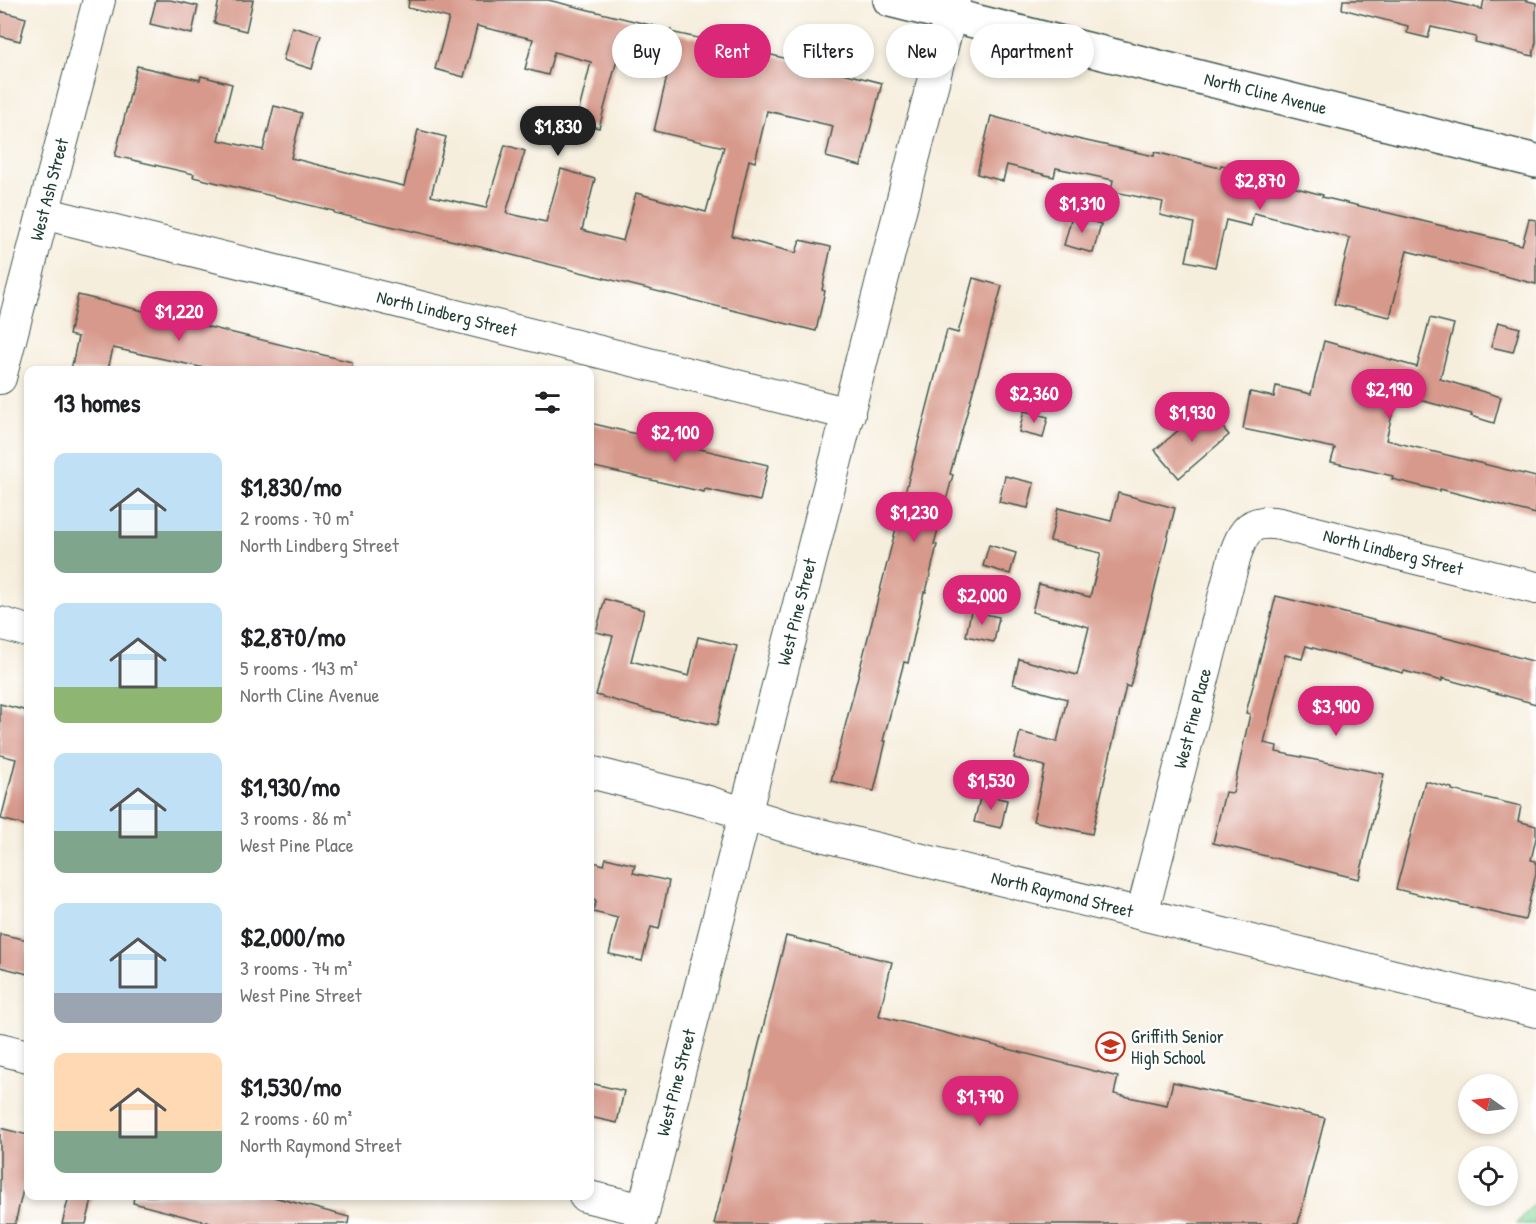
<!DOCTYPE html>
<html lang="en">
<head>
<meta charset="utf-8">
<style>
  body { margin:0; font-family:"Patrick Hand",sans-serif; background:#f2f2f2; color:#202124; height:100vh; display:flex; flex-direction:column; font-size:22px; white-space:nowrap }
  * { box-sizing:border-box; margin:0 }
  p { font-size:20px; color:#757577 }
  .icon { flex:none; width:33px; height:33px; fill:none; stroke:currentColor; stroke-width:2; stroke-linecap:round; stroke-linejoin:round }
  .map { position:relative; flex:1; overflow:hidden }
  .drawer { position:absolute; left:24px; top:366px; width:570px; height:834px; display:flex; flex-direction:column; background:#fff; border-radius:12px; box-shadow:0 3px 9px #0003 }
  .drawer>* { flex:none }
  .top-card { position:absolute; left:612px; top:24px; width:570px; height:54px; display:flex; gap:12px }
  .needle { width:39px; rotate:284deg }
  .fabs { position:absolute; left:1458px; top:1074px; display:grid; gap:12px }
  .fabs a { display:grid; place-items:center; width:60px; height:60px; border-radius:50%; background:#fff; box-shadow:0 3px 9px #0003; font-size:30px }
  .price { position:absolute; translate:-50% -51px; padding:0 14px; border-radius:21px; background:#db2777; color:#fff; font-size:20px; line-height:39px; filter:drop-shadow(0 2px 3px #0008) }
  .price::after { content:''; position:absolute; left:50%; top:36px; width:18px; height:14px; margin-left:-9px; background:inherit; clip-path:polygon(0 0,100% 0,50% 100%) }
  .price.on { background:#222; color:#fff }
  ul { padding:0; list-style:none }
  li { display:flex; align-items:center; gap:18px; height:150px; padding:0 30px }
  li span { display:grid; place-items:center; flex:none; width:168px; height:120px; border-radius:12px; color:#555 }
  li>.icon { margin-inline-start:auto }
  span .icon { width:72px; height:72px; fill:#fffc; stroke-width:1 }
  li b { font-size:26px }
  h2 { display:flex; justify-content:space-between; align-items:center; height:72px; padding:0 30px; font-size:26px }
  .tag { padding:0 21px; border-radius:27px; background:#fff; box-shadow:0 3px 9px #0003; font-size:21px; line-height:54px }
  .tag.on { background:#db2777; color:#fff }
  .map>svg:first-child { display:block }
  .green { fill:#87d99b; stroke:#538b68; stroke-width:1.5 }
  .building { fill:#d7998b }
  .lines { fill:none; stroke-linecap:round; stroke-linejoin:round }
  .minor-casing { stroke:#3f584d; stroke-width:34 }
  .tertiary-casing { stroke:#3f584d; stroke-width:36 }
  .minor { stroke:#fff; stroke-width:32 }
  .tertiary { stroke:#fff; stroke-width:33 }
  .labels { text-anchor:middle; stroke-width:4.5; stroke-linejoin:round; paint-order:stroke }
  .street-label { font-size:18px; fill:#1f3d34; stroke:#fff }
  .poi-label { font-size:18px; fill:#1f3d34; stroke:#fff; text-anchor:start }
</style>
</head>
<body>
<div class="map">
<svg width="1536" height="1224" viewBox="0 0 1536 1224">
  <rect width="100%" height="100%" fill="#fff"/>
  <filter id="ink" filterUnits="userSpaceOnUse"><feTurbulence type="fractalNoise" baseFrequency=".0167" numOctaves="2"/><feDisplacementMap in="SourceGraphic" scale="12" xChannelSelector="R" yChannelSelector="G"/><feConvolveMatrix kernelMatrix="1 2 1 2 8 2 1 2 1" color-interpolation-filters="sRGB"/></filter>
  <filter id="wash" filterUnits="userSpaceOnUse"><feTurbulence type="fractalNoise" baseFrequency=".008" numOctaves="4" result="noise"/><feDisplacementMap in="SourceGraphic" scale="24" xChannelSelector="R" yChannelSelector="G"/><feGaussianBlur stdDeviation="1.35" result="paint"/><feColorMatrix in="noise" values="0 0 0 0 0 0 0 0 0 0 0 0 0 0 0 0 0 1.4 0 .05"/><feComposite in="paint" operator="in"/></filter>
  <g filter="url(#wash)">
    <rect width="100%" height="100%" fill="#f6eedd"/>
    <!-- green -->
    <path class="green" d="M1536 1201V1224H1517Z"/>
    <g id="blocks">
      <!-- building -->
      <path class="building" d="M156 0H170L198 6 192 34 150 24Z
        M219 0H253L246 31 214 23Z
        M409 0H548L671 30 670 32 744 48 882 83 861 166 826 157 833 126 767 111 755 162 749 160 732 236 796 253 800 240 831 247 822 290 825 291 816 331 480 247 334 213V211L193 177 194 174 115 156 137 66 200 80 201 76 232 84 218 140 263 150 274 106 302 113 291 158 354 174 404 186 418 130 446 137 431 196 486 208 505 145 525 151 506 213 546 222 561 169 595 179 582 230 623 241 636 193 706 212 724 147 654 131 668 72 617 60 599 128 576 122 591 62 554 52 548 75 525 69 533 39 477 26 464 77 435 69 449 18 408 8Z
        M1343 0H1443L1482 9 1484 0H1524L1536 3V42L1533 56 1475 42 1476 37 1431 27 1428 38 1407 33 1408 26 1342 9Z
        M0 11 26 18 20 41 0 36Z
        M292 27 321 35 312 69 283 60Z
        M991 116 1064 136 1154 156 1155 152 1220 168 1221 165 1263 175 1262 179 1323 195 1322 197 1522 245 1529 219 1536 220V284L1407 251 1390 317 1334 304 1350 238 1254 213 1251 226 1226 220 1215 267 1186 261 1194 223 1160 215 1163 202 1111 191 1113 180 1056 168 1054 177 1007 165 1003 181 977 174Z
        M1072 216 1101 224 1093 253 1064 245Z
        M973 278 1002 286 950 474 953 475 934 544 937 545 926 592H924L908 663 904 662 883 741H886L874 791 831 781 947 330 958 333Z
        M78 295 352 362 351 370H214L113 348 108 370H71L78 337 69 335Z
        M1430 318 1454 324 1440 379 1501 397 1494 423 1471 416 1472 414 1397 394 1386 440 1536 477V514L1440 489V491L1392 479 1393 476 1331 462 1335 448 1243 429 1250 392 1274 397 1276 386 1311 394 1324 341 1417 367Z
        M1498 322 1520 328 1513 352 1491 347Z
        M1206 407 1229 435 1179 478 1155 450Z
        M1024 411 1048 417 1043 438 1019 432Z
        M590 423 768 465 760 501 705 489 704 492 590 466Z
        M1005 476 1034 483 1028 508 999 502Z
        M1118 493 1175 508 1130 687 1126 686 1092 834 1033 821 1045 766 1014 758 1020 732 1057 742 1067 699 1013 684 1019 659 1077 675 1089 627 1032 612 1039 584 1090 597 1101 553 1050 541 1058 508 1111 521Z
        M989 545 1016 553 1010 574 983 566Z
        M1276 596 1470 644 1536 662V704L1442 678V681L1404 671 1403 673 1306 646 1302 659 1285 655 1264 743 1277 746 1276 752 1384 774 1359 879 1213 843 1225 792 1233 793 1250 714 1246 713Z
        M605 599 644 610 631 661 689 676 698 637 737 646 717 725 645 709 596 695 613 636 596 632Z
        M971 611 999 617 994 642 966 636Z
        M0 704 28 711V826L1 819 16 759 0 755Z
        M1425 781 1452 788V790L1521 806 1518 821 1536 826V838L1531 860 1536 861V873L1525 920 1396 889Z
        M981 794 1007 800 1001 828 974 822Z
        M606 858 635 865 633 873 669 881 659 929 651 927 642 961 609 954 618 918 593 912 596 901 590 899V861L604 865Z
        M0 934 28 940V974L0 967Z
        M786 936 892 962 879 1016 1118 1077 1114 1094 1167 1105 1173 1082 1325 1118 1298 1224H714Z
        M590 1083 624 1091 617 1123 590 1117Z
        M0 1128 28 1135V1182L25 1181 15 1224H0Z
        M69 1196H93L86 1224H62Z
        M134 1196H270L349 1217 348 1224H214L133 1203Z"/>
    </g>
  </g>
  <g filter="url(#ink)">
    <use href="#blocks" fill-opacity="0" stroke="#3f584d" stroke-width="1.5"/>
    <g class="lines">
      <defs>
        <g id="minor">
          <path id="s1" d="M43 213 849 414"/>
          <path id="s2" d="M0 378 99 0"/>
          <path d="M0 623 28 631"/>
          <path id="s3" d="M590 772 708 802 788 827 1536 1011"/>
          <path id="s4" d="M1142 914 1235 555C1244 529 1251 519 1280 524L1536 588"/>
          <path d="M0 1049 28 1056"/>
          <path d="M585 1196 644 1210"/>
          <path id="s5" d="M640 1224 954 0"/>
        </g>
        <g id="tertiary">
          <path id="s6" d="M890 0 1536 161"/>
        </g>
      </defs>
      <!-- minor casing -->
      <use href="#minor" class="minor-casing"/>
      <!-- tertiary casing -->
      <use href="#tertiary" class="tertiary-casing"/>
      <!-- minor -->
      <use href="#minor" class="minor"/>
      <!-- tertiary -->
      <use href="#tertiary" class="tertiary"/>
    </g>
  </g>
  <!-- icons -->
  <defs>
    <symbol id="school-ring" viewBox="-11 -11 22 22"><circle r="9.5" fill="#fff" stroke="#c8321e" stroke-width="1.5"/><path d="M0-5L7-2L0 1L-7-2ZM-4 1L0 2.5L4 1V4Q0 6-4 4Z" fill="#c8321e"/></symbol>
  </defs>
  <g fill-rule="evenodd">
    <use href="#school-ring" x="1094" y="1030" width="33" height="33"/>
  </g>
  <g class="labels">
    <!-- street labels -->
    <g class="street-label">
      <text dy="6" stroke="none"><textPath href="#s6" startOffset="387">North Cline Avenue</textPath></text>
      <text dy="6" stroke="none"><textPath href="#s2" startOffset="195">West Ash Street</textPath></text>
      <text dy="6" stroke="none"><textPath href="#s1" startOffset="416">North Lindberg Street</textPath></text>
      <text dy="6" stroke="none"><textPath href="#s4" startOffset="550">North Lindberg Street</textPath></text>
      <text dy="6" stroke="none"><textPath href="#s5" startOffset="632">West Pine Street</textPath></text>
      <text dy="6" stroke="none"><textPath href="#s4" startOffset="202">West Pine Place</textPath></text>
      <text dy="6" stroke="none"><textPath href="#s3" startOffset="488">North Raymond Street</textPath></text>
      <text dy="6" stroke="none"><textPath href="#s5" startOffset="146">West Pine Street</textPath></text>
    </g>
    <!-- poi labels -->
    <g class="poi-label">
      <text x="1131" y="1043">Griffith Senior<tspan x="1131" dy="21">High School</tspan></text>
    </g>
  </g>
</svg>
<div class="fabs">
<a><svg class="needle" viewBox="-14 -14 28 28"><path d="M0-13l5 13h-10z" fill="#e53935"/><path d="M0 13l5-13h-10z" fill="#757577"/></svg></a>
<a><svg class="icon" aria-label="locate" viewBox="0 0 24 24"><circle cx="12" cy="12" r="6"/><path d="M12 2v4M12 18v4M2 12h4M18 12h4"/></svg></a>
</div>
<b class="price on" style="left:558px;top:157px">$1,830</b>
<b class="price" style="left:1260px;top:211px">$2,870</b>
<b class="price" style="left:1082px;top:234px">$1,310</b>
<b class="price" style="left:179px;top:342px">$1,220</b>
<b class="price" style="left:1389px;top:420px">$2,190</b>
<b class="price" style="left:1034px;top:424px">$2,360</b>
<b class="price" style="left:1192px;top:443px">$1,930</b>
<b class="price" style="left:675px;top:463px">$2,100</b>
<b class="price" style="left:914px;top:543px">$1,230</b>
<b class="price" style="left:982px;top:626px">$2,000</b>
<b class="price" style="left:1336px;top:737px">$3,900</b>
<b class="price" style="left:991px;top:811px">$1,530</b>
<b class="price" style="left:980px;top:1127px">$1,790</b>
<div class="top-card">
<a class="tag">Buy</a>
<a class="tag on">Rent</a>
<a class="tag">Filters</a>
<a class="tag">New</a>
<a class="tag">Apartment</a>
</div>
<section class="drawer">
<h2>13 homes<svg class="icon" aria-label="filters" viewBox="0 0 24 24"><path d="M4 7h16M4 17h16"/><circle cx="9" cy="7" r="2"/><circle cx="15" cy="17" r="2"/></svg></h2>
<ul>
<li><span style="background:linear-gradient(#bfe0f5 65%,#7fa58c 0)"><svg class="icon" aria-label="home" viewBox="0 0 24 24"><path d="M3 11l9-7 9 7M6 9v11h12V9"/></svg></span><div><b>$1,830/mo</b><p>2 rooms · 70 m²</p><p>North Lindberg Street</p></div></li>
<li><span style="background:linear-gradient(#bfe0f5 70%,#8fb573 0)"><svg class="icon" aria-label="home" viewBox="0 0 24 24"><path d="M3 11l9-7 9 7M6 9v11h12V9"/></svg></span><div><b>$2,870/mo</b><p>5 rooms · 143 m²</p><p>North Cline Avenue</p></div></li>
<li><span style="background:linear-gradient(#bfe0f5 65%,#7fa58c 0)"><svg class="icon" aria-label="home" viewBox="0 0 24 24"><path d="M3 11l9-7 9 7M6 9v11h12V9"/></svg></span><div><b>$1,930/mo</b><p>3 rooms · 86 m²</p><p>West Pine Place</p></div></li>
<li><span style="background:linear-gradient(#bfe0f5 75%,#9aa5b1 0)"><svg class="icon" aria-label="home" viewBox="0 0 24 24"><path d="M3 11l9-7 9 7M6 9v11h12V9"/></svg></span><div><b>$2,000/mo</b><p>3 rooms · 74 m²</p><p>West Pine Street</p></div></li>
<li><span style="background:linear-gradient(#ffd9b3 65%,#7fa58c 0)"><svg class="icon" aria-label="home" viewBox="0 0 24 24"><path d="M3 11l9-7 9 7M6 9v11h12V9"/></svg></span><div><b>$1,530/mo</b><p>2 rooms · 60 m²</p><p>North Raymond Street</p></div></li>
</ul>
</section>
</div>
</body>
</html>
